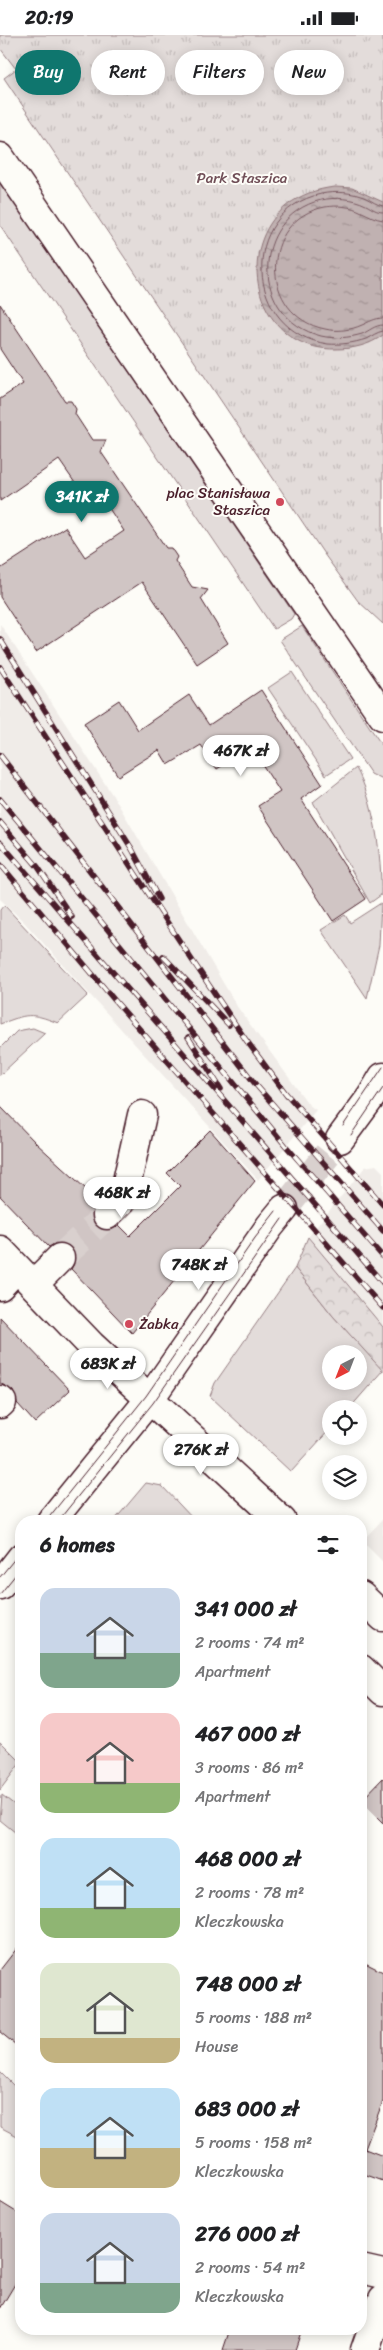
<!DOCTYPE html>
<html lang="en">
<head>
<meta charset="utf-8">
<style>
  body { margin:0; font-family:Sriracha,sans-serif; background:#f6f6f6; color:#202124; height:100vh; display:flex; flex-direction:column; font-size:19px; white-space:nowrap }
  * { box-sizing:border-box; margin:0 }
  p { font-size:16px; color:#757577 }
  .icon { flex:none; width:28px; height:28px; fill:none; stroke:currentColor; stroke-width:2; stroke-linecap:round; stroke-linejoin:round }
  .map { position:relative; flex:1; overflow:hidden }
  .panel { position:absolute; left:15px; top:1480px; width:352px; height:820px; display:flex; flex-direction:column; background:#fff; border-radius:20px; box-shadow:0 2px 12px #0003 }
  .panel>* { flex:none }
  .hud { position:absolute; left:15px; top:15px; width:354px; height:45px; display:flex; gap:10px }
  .needle { width:32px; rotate:222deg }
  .controls { position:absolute; left:322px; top:1310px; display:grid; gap:10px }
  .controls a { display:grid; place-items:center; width:45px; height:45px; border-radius:50%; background:#fff; box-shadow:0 2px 12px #0003; font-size:25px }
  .price { position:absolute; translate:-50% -42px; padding:0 11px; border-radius:18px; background:#fff; color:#222; font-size:16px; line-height:32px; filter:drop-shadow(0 1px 2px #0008) }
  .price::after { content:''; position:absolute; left:50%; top:30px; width:15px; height:11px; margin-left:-8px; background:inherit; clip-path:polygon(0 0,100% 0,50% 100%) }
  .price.current { background:#0f766e; color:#fff }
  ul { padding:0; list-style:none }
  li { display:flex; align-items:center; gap:15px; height:125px; padding:0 25px }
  li span { display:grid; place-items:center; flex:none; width:140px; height:100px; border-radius:15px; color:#555 }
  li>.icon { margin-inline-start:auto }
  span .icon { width:60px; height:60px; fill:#fffc; stroke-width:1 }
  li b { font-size:21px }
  h2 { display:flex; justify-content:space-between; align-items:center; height:60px; padding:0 25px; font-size:21px }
  .tag { padding:0 18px; border-radius:22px; background:#fff; box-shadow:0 2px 12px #0003; font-size:18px; line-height:45px }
  .tag.current { background:#0f766e; color:#fff }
  .status { display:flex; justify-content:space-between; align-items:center; height:35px; padding:0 25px; background:#fff; direction:ltr }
  .status svg { height:14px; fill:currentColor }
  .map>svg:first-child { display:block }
  .built { fill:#f0ece8 }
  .grass { fill:#e3dcda; stroke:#967e82; fill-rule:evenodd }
  .forest { fill:url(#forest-crowns); stroke:#967e82 }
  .park { fill:url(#park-tufts); stroke:#967e82 }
  .water { fill:url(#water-ripples); stroke:#91777b }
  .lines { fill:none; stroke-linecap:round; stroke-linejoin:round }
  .shore { stroke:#795961; stroke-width:1 }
  .building { fill:#d0c5c4; stroke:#4a1f2b }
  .minor-tunnel { stroke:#d9d0ce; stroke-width:28; stroke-dasharray:28 14; stroke-linecap:butt }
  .major-tunnel { stroke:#d9d0ce; stroke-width:28; stroke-dasharray:28 14; stroke-linecap:butt }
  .minor-casing { stroke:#4a1f2b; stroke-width:31 }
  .major-casing { stroke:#4a1f2b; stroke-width:31 }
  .minor { stroke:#fdfcf7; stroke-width:28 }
  .major { stroke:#fdfcf7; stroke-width:28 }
  .tram { stroke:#4a1f2b; stroke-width:1 }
  .rail-casing { stroke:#4a1f2b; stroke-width:5.5 }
  .rail { stroke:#fdfcf7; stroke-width:4; stroke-dasharray:11; stroke-linecap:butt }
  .poi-dot { fill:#d1495b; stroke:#fdfcf7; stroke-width:2 }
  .labels { text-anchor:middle; stroke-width:4; stroke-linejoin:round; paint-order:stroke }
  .park-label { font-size:15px; fill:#704e57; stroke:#fdfcf7 }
  .poi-label { font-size:15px; fill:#4a1f2b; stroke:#fdfcf7; text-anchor:end }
</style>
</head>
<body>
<div class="status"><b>20:19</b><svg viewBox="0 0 49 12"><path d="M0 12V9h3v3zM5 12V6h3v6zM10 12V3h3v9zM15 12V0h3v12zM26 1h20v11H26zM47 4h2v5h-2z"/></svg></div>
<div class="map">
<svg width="383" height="2315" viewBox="0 0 383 2315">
  <defs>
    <pattern id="forest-crowns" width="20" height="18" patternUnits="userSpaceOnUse" patternTransform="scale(1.25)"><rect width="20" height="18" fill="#e3dcda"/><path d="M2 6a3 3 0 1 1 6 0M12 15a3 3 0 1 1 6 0" fill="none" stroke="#c4bcbb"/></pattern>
    <pattern id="park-tufts" width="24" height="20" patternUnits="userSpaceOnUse" patternTransform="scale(1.25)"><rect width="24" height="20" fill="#e3dcda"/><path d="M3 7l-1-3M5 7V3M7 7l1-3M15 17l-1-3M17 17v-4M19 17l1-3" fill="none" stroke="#c4bcbb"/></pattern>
    <pattern id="water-ripples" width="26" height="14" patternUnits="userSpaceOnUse" patternTransform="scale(1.25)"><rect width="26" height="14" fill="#c0b1b1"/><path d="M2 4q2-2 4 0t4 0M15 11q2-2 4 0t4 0" fill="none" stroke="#9e8f90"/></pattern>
  </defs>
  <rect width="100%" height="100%" fill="#fdfcf7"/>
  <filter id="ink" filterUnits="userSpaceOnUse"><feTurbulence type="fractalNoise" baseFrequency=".02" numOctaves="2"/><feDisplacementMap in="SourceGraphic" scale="10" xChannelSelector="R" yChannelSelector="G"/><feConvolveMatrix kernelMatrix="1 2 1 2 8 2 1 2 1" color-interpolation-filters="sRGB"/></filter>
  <g filter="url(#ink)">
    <!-- built -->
    <path class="built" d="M0 589 117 767 238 973 309 1070 316 1075 258 1145 24 887 0 864Z
      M376 1130 383 1137V1292L308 1202 365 1132Z
      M383 1484V1527L362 1506Z"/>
    <!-- grass -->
    <path class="grass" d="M0 147 294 579 291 584 274 594 0 190Z
      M302 591 383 712V745L371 739 280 605Z
      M292 637 350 724 326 740 268 653Z
      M356 733C374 765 382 822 381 860L370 868 313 767Z
      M381 868 379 910 367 963 321 895 345 880 350 888Z
      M4 870 88 960 58 988C30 977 27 979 0 989V875Z
      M33 993 45 998 0 1040V1013L17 996Z
      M295 1233 333 1281 383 1335 349 1374H331V1393L291 1437 210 1361 215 1348ZM331 1319H359V1346H331Z
      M146 1448 162 1451 195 1486H149L143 1481 139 1486H114Z
      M0 1706 21 1727 0 1755Z
      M2 1760 21 1775V1802L0 1785Z
      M0 2037 21 2058V2103L0 2092Z"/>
    <!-- forest -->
    <path class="forest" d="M308 1202 383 1292V1336L333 1281 295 1233Z"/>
    <!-- park -->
    <path class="park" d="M0 0H383V589L358 566 324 519 4 43 16 34 0 13Z"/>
    <!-- water -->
    <path class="water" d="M335 152 352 153 383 167V300C370 310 353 314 336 314 238 316 224 164 335 152Z"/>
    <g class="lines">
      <!-- shore -->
      <path class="shore" d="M383 171C377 170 372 166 366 163 352 157 336 156 321 159 238 177 244 297 328 309 340 310 354 308 366 304 372 301 377 297 383 296
        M383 177C376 177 372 173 366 170 352 163 335 162 321 165 250 183 250 283 321 301 334 304 349 303 362 299 369 296 375 290 383 290
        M383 185C375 184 369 180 362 177 351 171 337 170 325 172 259 184 259 281 325 294 337 297 351 295 362 290 369 287 375 283 383 283"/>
    </g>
    <!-- building -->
    <path class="building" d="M0 269 65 366H71L76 374 75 379 92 405H106L101 417 166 513H171L177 522 175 526 192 552 208 555 201 564 228 608 197 629 142 547 36 617 0 562V534L65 492 85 522 124 496 102 463 91 471 59 425 0 466V364L23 349 0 314Z
      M261 655 322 749 301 764 366 864 333 886 258 771 280 757 251 712 217 734 201 710 168 730 159 715 118 741 84 688 119 665 138 695 189 660 209 690Z
      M0 1071 36 1108 99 1166 92 1176V1184L96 1191 102 1195H111L119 1190 130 1201 180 1151 167 1138 210 1095 255 1146 132 1298 71 1234 75 1227V1219L71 1212 64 1208H56L49 1212 0 1161Z
      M0 1282 70 1355 35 1388 17 1368 13 1356 0 1348Z
      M383 1743V1788L361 1766Z
      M21 1908V2014L0 1997V1935Z
      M361 1926 383 1937V2066L365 2114 383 2121V2146L361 2138Z
      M0 2167 21 2180V2239L0 2274Z
      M230 2294H302L295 2315H223Z"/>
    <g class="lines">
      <!-- minor-tunnel -->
      <path class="minor-tunnel" d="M60 1223 107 1180"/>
      <!-- major-tunnel -->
      <path class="major-tunnel" d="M284 1174 340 1104"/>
      <defs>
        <path id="minor" d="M0 122 383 681
          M107 1180 123 1164 142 1080
          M0 1215 91 1310 282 1486
          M34 1249 60 1223
          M0 1251 17 1233
          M0 1365 2 1367 0 1369
          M361 1561 383 1582
          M361 1634 383 1656
          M361 2234 383 2239
          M365 2315 383 2264"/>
        <path id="major" d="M340 1104 371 1062 383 1042
          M51 1486 149 1365 270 1191 284 1174
          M0 1550 21 1523"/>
      </defs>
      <!-- minor casing -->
      <use href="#minor" class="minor-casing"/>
      <!-- major casing -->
      <use href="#major" class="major-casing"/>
      <!-- minor -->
      <use href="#minor" class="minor"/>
      <!-- major -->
      <use href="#major" class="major"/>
      <!-- tram -->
      <path class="tram" d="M343 1091 383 1032
        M351 1100 383 1053
        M46 1486 146 1361 255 1203 276 1176
        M58 1486 153 1368 282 1184
        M0 1542 21 1516
        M0 1559 21 1533"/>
      <defs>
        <path id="rail" d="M0 604 132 814 159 864
          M0 632 192 925 246 1005 287 1060
          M0 720 256 1050 383 1196
          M0 764 286 1111 383 1222
          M0 787 38 832 72 882
          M0 807 383 1248
          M1 830 116 967 383 1273
          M163 921 229 990
          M188 1002 221 1054
          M283 1055 383 1170"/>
      </defs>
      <!-- rail casing -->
      <use href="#rail" class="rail-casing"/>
      <!-- rail -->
      <use href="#rail" class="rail"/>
    </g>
  </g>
  <!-- markers -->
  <g class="poi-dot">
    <circle cx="280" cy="467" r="5"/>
    <circle cx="129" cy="1289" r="5"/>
  </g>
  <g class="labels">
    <!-- park labels -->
    <g class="park-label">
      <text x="242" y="148">Park Staszica</text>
    </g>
    <!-- poi labels -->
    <g class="poi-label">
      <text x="270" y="463">plac Stanisława<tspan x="270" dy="17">Staszica</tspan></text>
      <text x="139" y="1294" text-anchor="start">Żabka</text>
    </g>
  </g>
</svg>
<div class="controls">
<a><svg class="needle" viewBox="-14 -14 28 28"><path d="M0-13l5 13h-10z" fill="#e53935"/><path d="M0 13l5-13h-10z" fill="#757577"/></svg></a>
<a><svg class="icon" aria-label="locate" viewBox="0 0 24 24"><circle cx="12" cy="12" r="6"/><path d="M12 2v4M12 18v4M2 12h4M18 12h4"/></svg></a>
<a><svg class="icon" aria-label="layers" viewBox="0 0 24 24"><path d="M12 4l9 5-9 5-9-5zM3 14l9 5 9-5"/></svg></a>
</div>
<b class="price current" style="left:82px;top:488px">341K zł</b>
<b class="price" style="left:241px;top:742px">467K zł</b>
<b class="price" style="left:122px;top:1184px">468K zł</b>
<b class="price" style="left:199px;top:1256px">748K zł</b>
<b class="price" style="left:108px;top:1355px">683K zł</b>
<b class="price" style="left:201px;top:1441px">276K zł</b>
<div class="hud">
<a class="tag current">Buy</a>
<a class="tag">Rent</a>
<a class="tag">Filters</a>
<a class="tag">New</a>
</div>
<section class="panel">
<h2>6 homes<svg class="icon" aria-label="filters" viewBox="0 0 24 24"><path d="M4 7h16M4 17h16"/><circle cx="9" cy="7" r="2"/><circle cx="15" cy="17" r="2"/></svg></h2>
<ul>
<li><span style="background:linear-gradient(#c9d6e8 65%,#7fa58c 0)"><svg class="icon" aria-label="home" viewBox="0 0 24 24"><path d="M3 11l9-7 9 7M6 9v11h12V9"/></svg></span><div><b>341 000 zł</b><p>2 rooms · 74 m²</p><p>Apartment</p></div></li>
<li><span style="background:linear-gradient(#f6c9c9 70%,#8fb573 0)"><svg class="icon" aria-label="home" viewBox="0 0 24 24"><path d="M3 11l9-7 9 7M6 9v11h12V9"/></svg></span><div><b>467 000 zł</b><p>3 rooms · 86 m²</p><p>Apartment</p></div></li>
<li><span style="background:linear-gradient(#bfe0f5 70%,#8fb573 0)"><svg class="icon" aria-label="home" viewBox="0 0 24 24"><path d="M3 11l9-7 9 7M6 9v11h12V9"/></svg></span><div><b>468 000 zł</b><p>2 rooms · 78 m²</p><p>Kleczkowska</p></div></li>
<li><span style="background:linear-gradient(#dfe7d0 75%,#c2b280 0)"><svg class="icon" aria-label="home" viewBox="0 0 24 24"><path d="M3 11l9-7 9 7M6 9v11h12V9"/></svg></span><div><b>748 000 zł</b><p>5 rooms · 188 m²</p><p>House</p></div></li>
<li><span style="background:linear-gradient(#bfe0f5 60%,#c2b280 0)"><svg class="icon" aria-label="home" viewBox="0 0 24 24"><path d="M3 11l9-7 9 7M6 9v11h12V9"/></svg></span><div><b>683 000 zł</b><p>5 rooms · 158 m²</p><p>Kleczkowska</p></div></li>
<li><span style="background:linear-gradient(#c9d6e8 70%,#7fa58c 0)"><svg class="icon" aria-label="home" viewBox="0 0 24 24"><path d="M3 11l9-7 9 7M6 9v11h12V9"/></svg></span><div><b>276 000 zł</b><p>2 rooms · 54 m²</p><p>Kleczkowska</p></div></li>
</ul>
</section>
</div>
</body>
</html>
